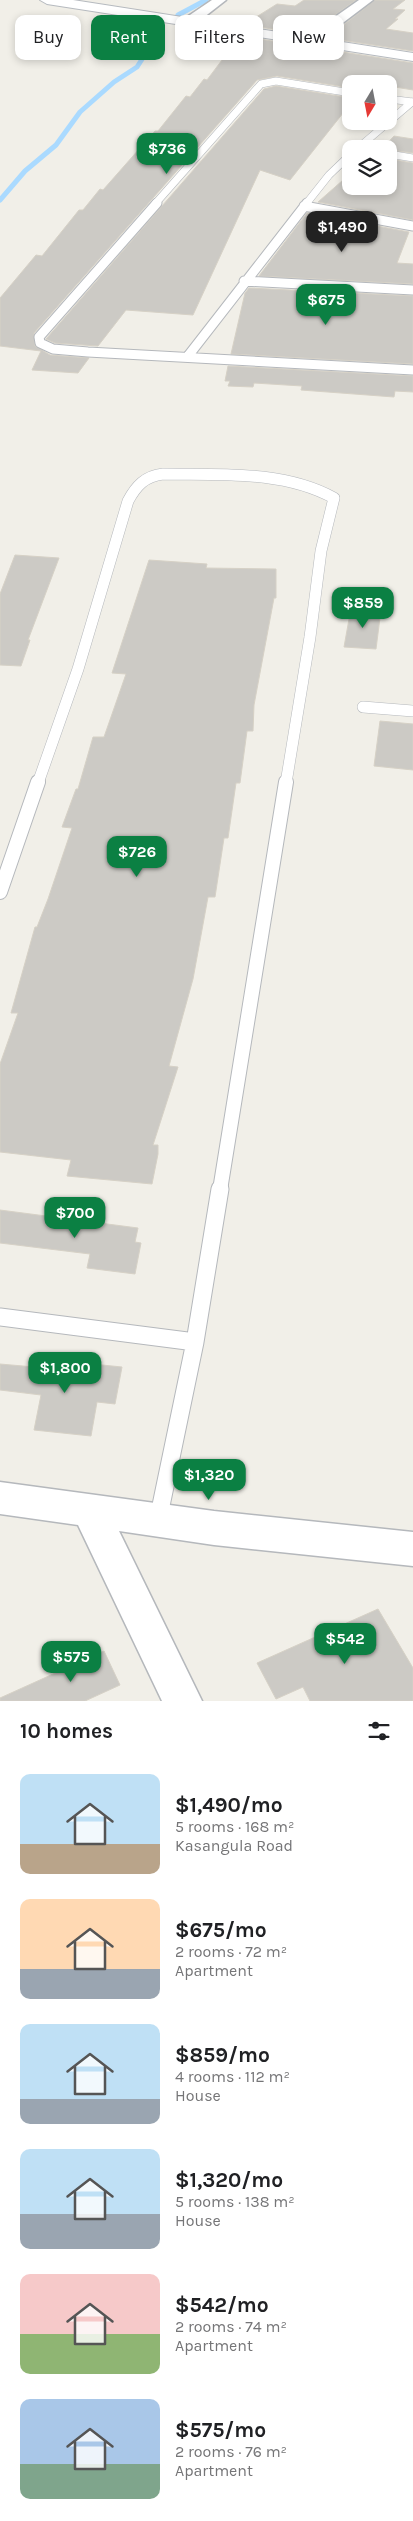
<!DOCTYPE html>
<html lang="en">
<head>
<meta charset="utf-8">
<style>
  body { margin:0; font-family:Karla,sans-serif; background:#f6f6f6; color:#202124; height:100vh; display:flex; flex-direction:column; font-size:19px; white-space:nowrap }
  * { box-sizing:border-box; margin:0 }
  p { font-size:16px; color:#757577 }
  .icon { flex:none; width:28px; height:28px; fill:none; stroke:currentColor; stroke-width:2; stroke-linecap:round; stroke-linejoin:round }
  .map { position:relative; height:1701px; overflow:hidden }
  .details { display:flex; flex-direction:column; background:#fff; flex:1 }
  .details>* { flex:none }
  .banner { position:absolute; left:15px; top:15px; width:384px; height:45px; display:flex; gap:10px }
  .needle { width:32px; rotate:190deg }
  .buttons { position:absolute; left:342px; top:75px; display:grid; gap:10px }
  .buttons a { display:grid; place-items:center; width:55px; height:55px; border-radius:10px; background:#fff; box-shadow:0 2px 8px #0003; font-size:25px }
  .price { position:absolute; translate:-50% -42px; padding:0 11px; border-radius:10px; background:#0b8043; color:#fff; font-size:16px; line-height:32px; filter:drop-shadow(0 1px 2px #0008) }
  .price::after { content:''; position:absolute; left:50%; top:30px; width:15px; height:11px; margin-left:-8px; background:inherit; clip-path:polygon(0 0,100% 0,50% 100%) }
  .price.on { background:#222; color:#fff }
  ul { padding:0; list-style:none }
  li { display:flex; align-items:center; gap:15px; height:125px; padding:0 20px }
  li span { display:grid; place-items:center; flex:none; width:140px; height:100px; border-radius:10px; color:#555 }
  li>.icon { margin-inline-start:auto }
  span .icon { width:60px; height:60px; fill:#fffc; stroke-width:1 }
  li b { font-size:21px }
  h2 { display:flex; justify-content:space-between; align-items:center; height:60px; padding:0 20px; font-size:21px }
  .chip { padding:0 18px; border-radius:10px; background:#fff; box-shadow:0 2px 8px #0003; font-size:18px; line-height:45px }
  .chip.on { background:#0b8043; color:#fff }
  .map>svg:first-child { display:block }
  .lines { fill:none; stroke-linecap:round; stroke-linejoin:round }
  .stream { stroke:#aadaff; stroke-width:5 }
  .building { fill:#cccac5; stroke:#d6d1c6 }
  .service-far4-casing { stroke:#b5b8bc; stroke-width:8 }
  .service-far3-casing { stroke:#b5b8bc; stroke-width:11 }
  .service-far2-casing { stroke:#b5b8bc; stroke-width:12 }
  .service-far1-casing { stroke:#b5b8bc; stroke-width:16 }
  .service-casing { stroke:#b5b8bc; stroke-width:19 }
  .minor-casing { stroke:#b5b8bc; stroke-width:3 }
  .secondary-casing { stroke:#b6babf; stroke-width:2 }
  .service-far4 { stroke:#fff; stroke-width:7 }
  .service-far3 { stroke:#fff; stroke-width:9 }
  .service-far2 { stroke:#fff; stroke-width:11 }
  .service-far1 { stroke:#fff; stroke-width:14 }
  .service { stroke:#fff; stroke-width:17 }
  .minor { fill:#fff; fill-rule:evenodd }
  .secondary { fill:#fff; fill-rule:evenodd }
</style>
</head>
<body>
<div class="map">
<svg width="413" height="1701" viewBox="0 0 413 1701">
  <rect width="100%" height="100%" fill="#f1efe8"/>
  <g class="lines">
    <!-- stream -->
    <path class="stream" d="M178 15 206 0
      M0 200 25 171 56 145 80 112 114 82 137 67 148 50V34L161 22"/>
  </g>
  <!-- building -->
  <path class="building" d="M304 0H356L307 35 248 25 253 19 277 4 295 6Z
    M375 0H405L393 9 405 10 395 19H398L386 29 413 33V51L327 38Z
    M240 36 413 63V90L389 86V84L365 82 351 84V88L277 76 257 80 34 333 35 346 50 355 89 358 78 373 32 370 41 351 0 346V298L36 255 42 256 79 210H83L100 189 103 190 155 131H158L186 96 190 97 204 79 207 80Z
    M276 86 351 98V103L290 180 260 170 193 315 126 310 98 346 55 343 46 339 264 89Z
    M394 136 413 139V153L382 149Z
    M389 159 413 163V220L318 202 351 173V187L389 186Z
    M307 213 409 232 397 263 413 264V284L259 276Z
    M249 288 413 296V364L231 354 245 293Z
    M228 366 413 376V392L395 391 394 397 301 390 302 386 254 383 253 387 228 386 230 381H225Z
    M15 555 59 558 28 640H30L21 666 0 665V594Z
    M149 560 207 564 206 568 276 569V598H274L254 705 253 731H247L240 783H236L228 838H224L215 897H208L193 979 169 1066 178 1067 153 1145H158V1154L152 1184 67 1176 71 1160 0 1152V1064L18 1013H11L35 927H37L48 899 72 828 62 827 76 789H78L93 737H104L126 674 112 673Z
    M351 608 381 610 376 649 344 647Z
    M380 721 413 724V770L374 766Z
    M0 1210 138 1228 135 1242 141 1243 135 1274 87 1268 90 1254 0 1243Z
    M82 1363 122 1367 115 1404 97 1402 91 1436 34 1430 41 1395 0 1390V1364L80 1371Z
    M378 1609 413 1668V1701H310L303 1687 276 1699 257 1663Z
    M104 1651 120 1685 85 1701H0V1698Z"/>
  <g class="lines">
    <defs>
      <path id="service-far4" d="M389 99 413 102
        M357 149 412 102
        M389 154 413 158
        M155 204 261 84 276 81 351 93
        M306 204 329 175 351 154"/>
      <path id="service-far3" d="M157 203 39 337 40 343 53 349 88 352 413 370
        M304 206 413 226
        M244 281 413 290
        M188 356 307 203"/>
      <path id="service-far2" d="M363 707 413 711
        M38 783 78 669 128 501C136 486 145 476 163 474 220 475 283 470 334 498L321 551 310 637 286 783"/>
      <path id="service-far1" d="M0 892 38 782
        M220 1190 286 782"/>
      <path id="service" d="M0 1317 195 1342
        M158 1520 195 1342 220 1189"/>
      <path id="minor" d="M212 0H226L194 25H184L183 22 184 19Z
        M359 0H373L315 44H305L303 41 305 38Z
        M0 1482 214 1511 413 1532V1566L214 1545 119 1531 202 1701H162L78 1525 0 1514Z"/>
      <path id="secondary" d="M40 0H73L413 53V61L47 4Z"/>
    </defs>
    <!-- service-far4 casing -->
    <use href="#service-far4" class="service-far4-casing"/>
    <!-- service-far3 casing -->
    <use href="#service-far3" class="service-far3-casing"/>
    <!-- service-far2 casing -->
    <use href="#service-far2" class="service-far2-casing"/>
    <!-- service-far1 casing -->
    <use href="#service-far1" class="service-far1-casing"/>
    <!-- service casing -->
    <use href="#service" class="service-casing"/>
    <!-- minor casing -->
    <use href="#minor" class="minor-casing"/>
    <!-- secondary casing -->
    <use href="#secondary" class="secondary-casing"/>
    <!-- service-far4 -->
    <use href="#service-far4" class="service-far4"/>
    <!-- service-far3 -->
    <use href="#service-far3" class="service-far3"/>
    <!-- service-far2 -->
    <use href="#service-far2" class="service-far2"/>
    <!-- service-far1 -->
    <use href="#service-far1" class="service-far1"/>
    <!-- service -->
    <use href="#service" class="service"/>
    <!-- minor -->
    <use href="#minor" class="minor"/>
    <!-- secondary -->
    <use href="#secondary" class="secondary"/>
  </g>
</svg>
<div class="buttons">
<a><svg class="needle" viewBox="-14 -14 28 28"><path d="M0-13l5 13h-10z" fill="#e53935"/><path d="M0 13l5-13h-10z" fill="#757577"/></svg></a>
<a><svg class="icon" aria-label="layers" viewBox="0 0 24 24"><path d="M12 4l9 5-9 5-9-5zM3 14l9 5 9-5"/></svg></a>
</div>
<b class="price" style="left:167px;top:175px">$736</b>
<b class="price on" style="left:342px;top:253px">$1,490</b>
<b class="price" style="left:326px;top:326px">$675</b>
<b class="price" style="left:363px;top:629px">$859</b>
<b class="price" style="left:137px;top:878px">$726</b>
<b class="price" style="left:75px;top:1239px">$700</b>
<b class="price" style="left:65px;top:1394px">$1,800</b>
<b class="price" style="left:209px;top:1501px">$1,320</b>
<b class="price" style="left:345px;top:1665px">$542</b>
<b class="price" style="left:71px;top:1683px">$575</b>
<div class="banner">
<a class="chip">Buy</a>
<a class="chip on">Rent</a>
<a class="chip">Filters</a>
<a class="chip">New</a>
</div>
</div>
<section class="details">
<h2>10 homes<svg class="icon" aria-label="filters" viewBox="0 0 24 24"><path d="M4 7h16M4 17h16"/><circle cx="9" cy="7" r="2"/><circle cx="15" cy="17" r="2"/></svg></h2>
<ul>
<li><span style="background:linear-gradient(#bfe0f5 70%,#b9a48a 0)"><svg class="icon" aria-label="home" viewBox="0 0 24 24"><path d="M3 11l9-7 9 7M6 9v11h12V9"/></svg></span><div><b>$1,490/mo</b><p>5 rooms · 168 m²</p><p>Kasangula Road</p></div></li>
<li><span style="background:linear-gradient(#ffd9b3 70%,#9aa5b1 0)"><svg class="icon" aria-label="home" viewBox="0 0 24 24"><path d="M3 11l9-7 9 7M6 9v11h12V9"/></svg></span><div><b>$675/mo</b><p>2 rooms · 72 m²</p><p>Apartment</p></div></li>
<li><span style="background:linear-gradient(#bfe0f5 75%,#9aa5b1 0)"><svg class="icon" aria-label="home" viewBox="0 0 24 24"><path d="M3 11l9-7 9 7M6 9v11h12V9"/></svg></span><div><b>$859/mo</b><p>4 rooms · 112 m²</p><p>House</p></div></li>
<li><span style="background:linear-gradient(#bfe0f5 65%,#9aa5b1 0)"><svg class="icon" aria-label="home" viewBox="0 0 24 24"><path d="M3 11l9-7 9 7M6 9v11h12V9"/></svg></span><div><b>$1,320/mo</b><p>5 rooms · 138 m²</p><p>House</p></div></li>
<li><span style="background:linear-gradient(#f6c9c9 60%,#8fb573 0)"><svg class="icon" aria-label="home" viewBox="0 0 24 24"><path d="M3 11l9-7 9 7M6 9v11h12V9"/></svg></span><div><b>$542/mo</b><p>2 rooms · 74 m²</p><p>Apartment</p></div></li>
<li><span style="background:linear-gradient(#a9c7e8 65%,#7fa58c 0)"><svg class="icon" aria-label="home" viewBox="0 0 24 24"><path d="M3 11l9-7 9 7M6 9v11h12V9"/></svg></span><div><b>$575/mo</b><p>2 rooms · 76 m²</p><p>Apartment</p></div></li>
</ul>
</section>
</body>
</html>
